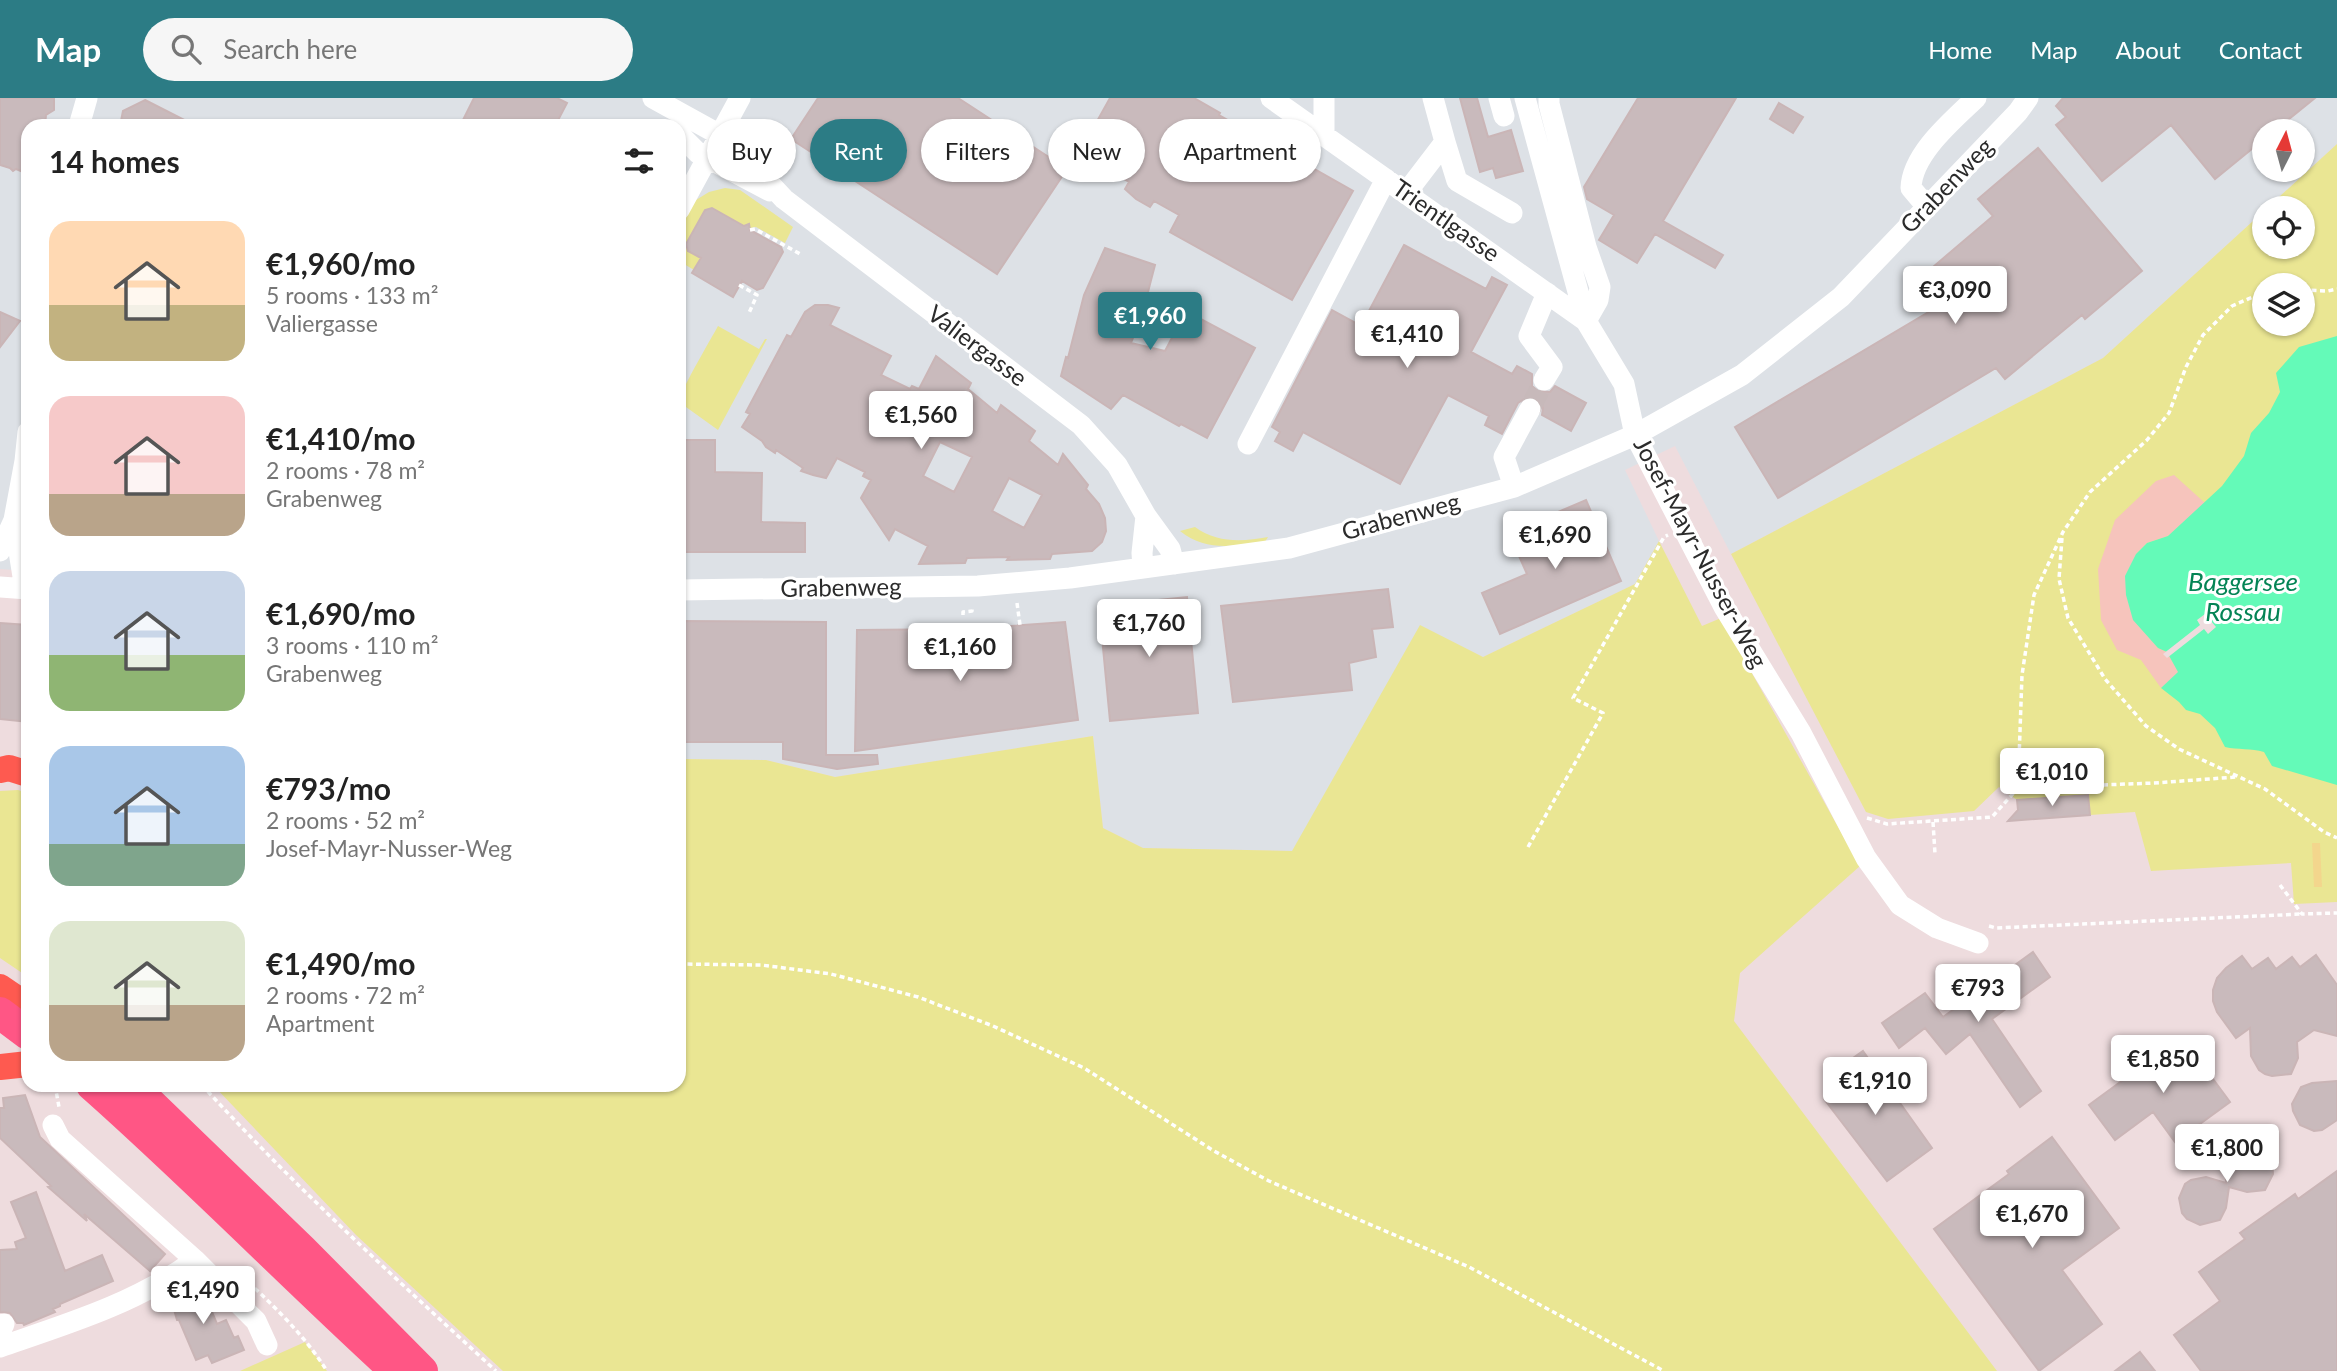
<!DOCTYPE html>
<html lang="en">
<head>
<meta charset="utf-8">
<style>
  body { margin:0; font-family:Lato,sans-serif; background:#f6f6f6; color:#222; height:100vh; display:flex; flex-direction:column; font-size:26px; white-space:nowrap }
  * { box-sizing:border-box; margin:0 }
  p { font-size:23px; color:#767676 }
  .icon { flex:none; width:38px; height:38px; fill:none; stroke:currentColor; stroke-width:2; stroke-linecap:round; stroke-linejoin:round }
  .map { position:relative; flex:1; overflow:hidden }
  .side { position:absolute; left:21px; top:21px; width:665px; height:973px; display:flex; flex-direction:column; background:#fff; border-radius:21px; box-shadow:0 2px 5px #0004 }
  .side>* { flex:none }
  .top-card { position:absolute; left:707px; top:21px; width:665px; height:63px; display:flex; gap:14px }
  .needle { width:46px; rotate:6deg }
  .buttons { position:absolute; left:2252px; top:21px; display:grid; gap:14px }
  .buttons a { display:grid; place-items:center; width:63px; height:63px; border-radius:50%; background:#fff; box-shadow:0 2px 5px #0004; font-size:35px }
  .price { position:absolute; translate:-50% -60px; padding:0 16px; border-radius:7px; background:#fff; color:#222; font-size:23px; line-height:46px; filter:drop-shadow(0 2px 4px #0008) }
  .price::after { content:''; position:absolute; left:50%; top:42px; width:21px; height:16px; margin-left:-10px; background:inherit; clip-path:polygon(0 0,100% 0,50% 100%) }
  .price.current { background:#2c7c85; color:#fff }
  ul { padding:0; list-style:none }
  li { display:flex; align-items:center; gap:21px; height:175px; padding:0 28px }
  li span { display:grid; place-items:center; flex:none; width:196px; height:140px; border-radius:21px; color:#555 }
  li>.icon { margin-inline-start:auto }
  span .icon { width:84px; height:84px; fill:#fffc; stroke-width:1 }
  li b { font-size:30px }
  h2 { display:flex; justify-content:space-between; align-items:center; height:84px; padding:0 28px; font-size:30px }
  .chip { padding:0 24px; border-radius:32px; background:#fff; box-shadow:0 2px 5px #0004; font-size:24px; line-height:63px }
  .chip.current { background:#2c7c85; color:#fff }
  header { display:flex; align-items:center; gap:42px; box-sizing:border-box; height:98px; padding:0 35px; background:#2c7c85; color:#fff }
  header strong { font-size:33px }
  nav { display:flex; gap:38px; margin-inline-start:auto; font-size:24px }
  .search { width:490px; height:63px; background:#f6f6f6; display:flex; align-items:center; gap:18px; box-sizing:border-box; padding:0 24px; border-radius:38px; color:#767676; font-size:26px }
  .map>svg:first-child { display:block }
  .industrial { fill:#dde1e6; fill-rule:evenodd }
  .green { fill:#eae693; fill-rule:evenodd }
  .sand { fill:#f6c4bc }
  .pitch { fill:#f3d68d }
  .water { fill:#64fab8 }
  .pier { fill:#eedcde }
  .building { fill:#c9babc; stroke:#cab5b6; stroke-width:2; fill-rule:evenodd }
  .lines { fill:none; stroke-linecap:round; stroke-linejoin:round }
  .minor-tunnel { stroke:#c7b9ba; stroke-width:21; stroke-dasharray:21 10; stroke-linecap:butt }
  .path { stroke:#fff; stroke-width:3.5; stroke-dasharray:5 3.5; stroke-linecap:butt }
  .minor { stroke:#fff; stroke-width:21 }
  .major { stroke:#fe5a50; stroke-width:26 }
  .highway { stroke:#ff5685; stroke-width:32 }
  .labels { text-anchor:middle; stroke-width:6; stroke-linejoin:round; paint-order:stroke }
  .street-label { font-size:24px; fill:#2b2b2b; stroke:#fff }
  .water-label { font-size:26px; font-style:italic; fill:#048455; stroke:#fff }
</style>
</head>
<body>
<header>
<strong>Map</strong>
<div class="search"><svg class="icon" aria-label="search" viewBox="0 0 24 24"><circle cx="10" cy="10" r="6"/><path d="M15 15l6 6"/></svg>Search here</div>
<nav><a>Home</a><a>Map</a><a>About</a><a>Contact</a></nav>
</header>
<div class="map">
<svg width="2337" height="1273" viewBox="0 0 2337 1273">
  <rect width="100%" height="100%" fill="#eedcde"/>
  <!-- industrial -->
  <path class="industrial" d="M0 0H2337V46L2267 110H2264V113L2103 260 1731 456 1675 348 1625 372 1659 443 1635 486 1483 559 1420 528 1293 753 1143 750 1103 730 1093 638 835 679 766 662 679 661V28H28V473L0 471ZM2264 33H2303V72H2264Z"/>
  <!-- green -->
  <path class="green" d="M2337 46V804L2294 806 2291 765 2151 773 2135 714 2090 717 2088 697 2017 702 1999 689 1974 713 1888 721 1866 714 1731 456 2103 260 2264 113V149H2303V110H2267ZM2264 187H2303V226H2264Z
    M725 90 740 92 793 129 785 145 756 129 750 130 748 126 739 129V125L712 110 706 112 686 146 688 153 701 160 694 172 679 163V132L696 102 709 94Z
    M718 228 759 251 765 241H767L718 332 679 304C679 295 711 241 718 228Z
    M1195 429C1217 445 1242 444 1268 439L1265 444C1233 448 1206 454 1180 433Z
    M1659 443 1702 528 1721 520 1860 768 1740 875 1734 923 1997 1273H503L356 1137 213 987H679V661L766 662 835 679 1093 638 1103 730 1143 750 1292 753 1420 527 1483 559 1635 486Z
    M18 692 28 695V879L0 860V693Z
    M305 1244 327 1273H240Z"/>
  <!-- sand -->
  <path class="sand" d="M2174 377 2205 405 2168 438 2147 445 2136 456 2134 522 2158 550 2167 554 2179 575 2161 590 2141 562 2117 552 2101 522 2098 471 2115 422 2156 383Z"/>
  <!-- pitch -->
  <path class="pitch" d="M2312 745H2320L2322 789H2314Z"/>
  <!-- water -->
  <path class="water" d="M2337 238V687L2272 668 2264 654C2251 650 2238 652 2225 649L2215 630 2200 616 2186 612 2179 604 2161 590 2178 574 2167 554 2158 550 2133 522 2126 497 2125 478 2136 456 2147 445 2168 438 2222 388 2244 358 2251 335 2269 315 2280 294 2276 275 2299 249Z"/>
  <!-- pier -->
  <path class="pier" d="M2205 516 2216 529 2208 536 2204 531 2167 560 2163 556 2200 527 2197 522Z"/>
  <!-- building -->
  <path class="building" d="M0 0H54V12L46 17 45 28H28V76L16 71 13 73 10 70 0 67Z
    M474 0H557L567 5 555 28H460Z
    M818 0H958L1067 71 997 176 791 41Z
    M1110 0H1194L1220 15 1219 17 1353 93 1292 202 1170 134 1179 117 1154 103 1150 109 1136 101 1125 91 1129 84 1100 67 1081 52Z
    M1460 0H1477L1488 39 1511 32 1523 73 1496 80 1493 70 1480 74Z
    M1638 0H1736L1663 123 1723 157 1715 170 1655 136 1637 165 1599 142 1614 117 1587 101 1584 89Z
    M2063 0H2315L2274 33H2264V41L2215 81 2171 27 2102 83 2056 27 2066 19 2056 8Z
    M145 2 196 28H120L123 13Z
    M1779 5 1803 19 1793 35 1770 21Z
    M2038 50 2142 173 2085 221 2082 217 2005 281 1996 270 1778 400 1735 329 1942 206 1920 180 1993 118 1978 101Z
    M712 110 744 128 749 126 750 132 781 149 783 154 763 190 757 192 742 183 733 199 692 175 701 160 688 153 686 146 705 112Z
    M1404 147 1486 191 1492 179 1507 187 1471 254 1512 276 1517 268 1532 276V288L1538 293 1550 294 1555 288 1586 305 1571 333 1542 317 1543 310 1541 304 1536 299 1529 298 1518 305 1502 336 1485 327 1489 318 1448 297 1400 386 1303 334 1293 353 1275 343 1280 334 1272 329 1332 212 1361 228Z
    M1105 150 1155 167 1142 217 1131 245 1165 253 1186 213 1255 250 1207 340 1181 326 1179 328 1123 297 1111 311 1061 278 1066 259 1068 260 1084 197Z
    M815 207H828L839 210 830 227 891 258 881 277 910 291 912 288 919 291 936 258 971 285 968 291 997 315 1001 307 1035 333 1029 343 1058 367 1063 356 1088 387 1086 391 1099 406 1105 420 1106 433 1102 444 1092 453 1052 456 1050 461 1007 462 1009 459 967 460 965 465 919 466 928 448 895 431 889 442 861 400 871 382 863 378 865 374 837 360 826 380 813 377 801 373 803 370 776 352 775 355 766 349 762 343 742 329 750 316 746 314 787 237 791 239 805 214ZM940 344 972 359 954 394 923 378ZM1009 380 1042 397 1024 430 992 413Z
    M0 214 20 223 0 249Z
    M679 342H715V374L762 375 761 424 805 425V454H679Z
    M1586 402 1621 483 1500 536 1482 495 1527 476 1515 449 1564 428 1558 414Z
    M1388 491 1393 529 1372 531 1376 559 1349 565 1352 592 1233 604 1221 508Z
    M1187 499 1198 615 1110 623 1099 508Z
    M679 523 826 524V657H877L878 666 837 671 783 661V644H679Z
    M1065 524 1078 622 855 653 857 532 970 531Z
    M0 525 28 527V624L0 621Z
    M2088 697 2090 717 2008 723 2018 712 2017 702Z
    M2033 854 2050 879 1992 921 2041 993 2020 1009 1970 936 1946 956 1925 930 1899 950 1882 925 1925 895 1943 919Z
    M2316 857 2337 887V938L2314 932 2297 944 2298 960 2291 976 2272 978 2265 976 2259 972 2251 958 2250 930 2236 940 2217 914 2213 903V892L2217 880 2226 870 2242 858 2252 871 2268 860 2276 871 2292 859 2300 869Z
    M2182 939 2230 1004 2175 1044 2153 1014 2115 1042 2089 1007Z
    M1863 953 1932 1050 1887 1083 1824 1001 1829 997 1825 986 1828 978Z
    M2337 983V1022L2322 1032 2314 1033 2300 1027 2293 1013 2292 1006 2301 989 2312 985Z
    M25 997 40 1039 165 1156 150 1173 84 1116 87 1123 48 1089 51 1088 0 1040V1010H4L3 1000Z
    M2052 1039 2119 1130 2062 1172 2102 1226 2039 1273 1934 1131 2009 1076 2007 1073Z
    M2245 1045 2260 1048 2272 1060 2273 1076 2265 1092 2247 1094 2229 1089 2226 1110 2220 1122 2200 1127 2187 1121 2182 1115 2179 1100 2185 1086 2191 1082 2206 1079 2226 1085 2225 1066 2227 1059 2231 1053Z
    M2337 1073V1273H2201L2174 1237 2220 1203 2199 1174 2245 1141 2240 1135 2295 1096 2298 1101Z
    M36 1094 65 1173 102 1157 113 1183 60 1206V1208L53 1211 55 1214 24 1227 23 1225H17L10 1215 0 1214V1152L17 1151 15 1144 26 1140 11 1104Z
    M192 1188 194 1195 203 1192 217 1226 226 1222 234 1240 238 1238 244 1252 212 1265 208 1257 196 1262 179 1222H177L169 1194Z
    M2140 1254 2155 1273H2115Z"/>
  <g class="lines">
    <!-- minor-tunnel -->
    <path class="minor-tunnel" d="M1530 311 1544 282"/>
    <!-- path -->
    <path class="path" d="M750 132 755 131 802 157
      M739 187 757 197 749 215
      M2303 192 2328 193 2337 191
      M2062 440 2059 481 2068 520 2105 581 2146 628 2179 651 2265 691 2324 734 2337 740
      M1017 505 1020 527
      M963 517V514L972 513V509
      M2018 690 2154 685 2236 679
      M1867 720 1887 726 1992 719 2018 690 2022 577 2034 497 2063 434 2090 394 2147 342 2169 315 2186 269 2203 237 2232 208 2264 194
      M1933 724 1935 756
      M1528 749 1603 615 1573 600 1664 439 1668 437
      M2280 787 2302 816 2337 815
      M1989 828 1996 830 2302 816
      M679 866 761 867 831 876 918 899 993 928 1084 970 1214 1053 1269 1083 1469 1169 1664 1273
      M55 987 59 1009
      M202 987C294 1088 395 1180 496 1273
      M236 1173C269 1203 303 1235 327 1273"/>
    <!-- minor -->
    <path class="minor" d="M653 0 729 42 784 101 1081 327 1117 367 1146 418 1170 451 1174 466
      M1271 0 1586 223
      M1499 0 1504 18
      M1525 0 1586 223 1624 286 1635 337 1724 509 1801 635 1866 760 1900 807 1937 830 1978 845
      M1549 0V6L1586 149 1600 189 1598 202 1586 223
      M79 28 87 0
      M679 36 698 55 770 93
      M1324 37V0
      M1445 44 1457 83 1512 115
      M1406 95 1445 44 1433 0
      M1927 109 1911 90C1912 56 1952 23 1976 0
      M679 112 740 0
      M1544 282 1552 269 1529 238 1547 195
      M1248 346 1386 81
      M1514 389 1504 359 1530 311
      M14 422 25 491
      M0 453 14 422 25 363 28 334
      M1143 470 1142 455 1146 418
      M0 489 28 491
      M679 492 978 488 1070 480 1289 450 1514 389 1635 337 1742 277 1841 199 2018 14 2028 0
      M195 1162 256 1223 267 1247
      M0 1234 4 1226
      M0 1249C67 1226 137 1205 195 1162L60 1041 53 1027"/>
    <!-- major -->
    <path class="major" d="M0 672 9 670 28 676
      M0 889 28 908
      M0 969 28 966"/>
    <!-- highway -->
    <path class="highway" d="M0 915 28 936
      M92 987C196 1079 293 1179 396 1273
      M131 987 302 1152 422 1273"/>
  </g>
  <g class="labels">
    <!-- street labels -->
    <g class="street-label">
      <text transform="translate(1947 88) rotate(-46)" y="8">Grabenweg</text>
      <text transform="translate(1446 123) rotate(35)" y="8">Trientlgasse</text>
      <text transform="translate(977 248) rotate(37)" y="8">Valiergasse</text>
      <text transform="translate(1401 419) rotate(-15)" y="8">Grabenweg</text>
      <text transform="translate(1700 455) rotate(62)" y="8">Josef-Mayr-Nusser-Weg</text>
      <text transform="translate(841 490) rotate(-1)" y="8">Grabenweg</text>
    </g>
    <!-- water labels -->
    <g class="water-label">
      <text x="2243" y="493">Baggersee<tspan x="2243" dy="30">Rossau</tspan></text>
    </g>
  </g>
</svg>
<div class="buttons">
<a><svg class="needle" viewBox="-14 -14 28 28"><path d="M0-13l5 13h-10z" fill="#e53935"/><path d="M0 13l5-13h-10z" fill="#767676"/></svg></a>
<a><svg class="icon" aria-label="locate" viewBox="0 0 24 24"><circle cx="12" cy="12" r="6"/><path d="M12 2v4M12 18v4M2 12h4M18 12h4"/></svg></a>
<a><svg class="icon" aria-label="layers" viewBox="0 0 24 24"><path d="M12 4l9 5-9 5-9-5zM3 14l9 5 9-5"/></svg></a>
</div>
<b class="price" style="left:1955px;top:228px">€3,090</b>
<b class="price current" style="left:1150px;top:254px">€1,960</b>
<b class="price" style="left:1407px;top:272px">€1,410</b>
<b class="price" style="left:921px;top:353px">€1,560</b>
<b class="price" style="left:1555px;top:473px">€1,690</b>
<b class="price" style="left:1149px;top:561px">€1,760</b>
<b class="price" style="left:960px;top:585px">€1,160</b>
<b class="price" style="left:2052px;top:710px">€1,010</b>
<b class="price" style="left:1978px;top:926px">€793</b>
<b class="price" style="left:2163px;top:997px">€1,850</b>
<b class="price" style="left:1875px;top:1019px">€1,910</b>
<b class="price" style="left:2227px;top:1086px">€1,800</b>
<b class="price" style="left:2032px;top:1152px">€1,670</b>
<b class="price" style="left:203px;top:1228px">€1,490</b>
<div class="top-card">
<a class="chip">Buy</a>
<a class="chip current">Rent</a>
<a class="chip">Filters</a>
<a class="chip">New</a>
<a class="chip">Apartment</a>
</div>
<section class="side">
<h2>14 homes<svg class="icon" aria-label="filters" viewBox="0 0 24 24"><path d="M4 7h16M4 17h16"/><circle cx="9" cy="7" r="2"/><circle cx="15" cy="17" r="2"/></svg></h2>
<ul>
<li><span style="background:linear-gradient(#ffd9b3 60%,#c2b280 0)"><svg class="icon" aria-label="home" viewBox="0 0 24 24"><path d="M3 11l9-7 9 7M6 9v11h12V9"/></svg></span><div><b>€1,960/mo</b><p>5 rooms · 133 m²</p><p>Valiergasse</p></div></li>
<li><span style="background:linear-gradient(#f6c9c9 70%,#b9a48a 0)"><svg class="icon" aria-label="home" viewBox="0 0 24 24"><path d="M3 11l9-7 9 7M6 9v11h12V9"/></svg></span><div><b>€1,410/mo</b><p>2 rooms · 78 m²</p><p>Grabenweg</p></div></li>
<li><span style="background:linear-gradient(#c9d6e8 60%,#8fb573 0)"><svg class="icon" aria-label="home" viewBox="0 0 24 24"><path d="M3 11l9-7 9 7M6 9v11h12V9"/></svg></span><div><b>€1,690/mo</b><p>3 rooms · 110 m²</p><p>Grabenweg</p></div></li>
<li><span style="background:linear-gradient(#a9c7e8 70%,#7fa58c 0)"><svg class="icon" aria-label="home" viewBox="0 0 24 24"><path d="M3 11l9-7 9 7M6 9v11h12V9"/></svg></span><div><b>€793/mo</b><p>2 rooms · 52 m²</p><p>Josef-Mayr-Nusser-Weg</p></div></li>
<li><span style="background:linear-gradient(#dfe7d0 60%,#b9a48a 0)"><svg class="icon" aria-label="home" viewBox="0 0 24 24"><path d="M3 11l9-7 9 7M6 9v11h12V9"/></svg></span><div><b>€1,490/mo</b><p>2 rooms · 72 m²</p><p>Apartment</p></div></li>
</ul>
</section>
</div>
</body>
</html>
